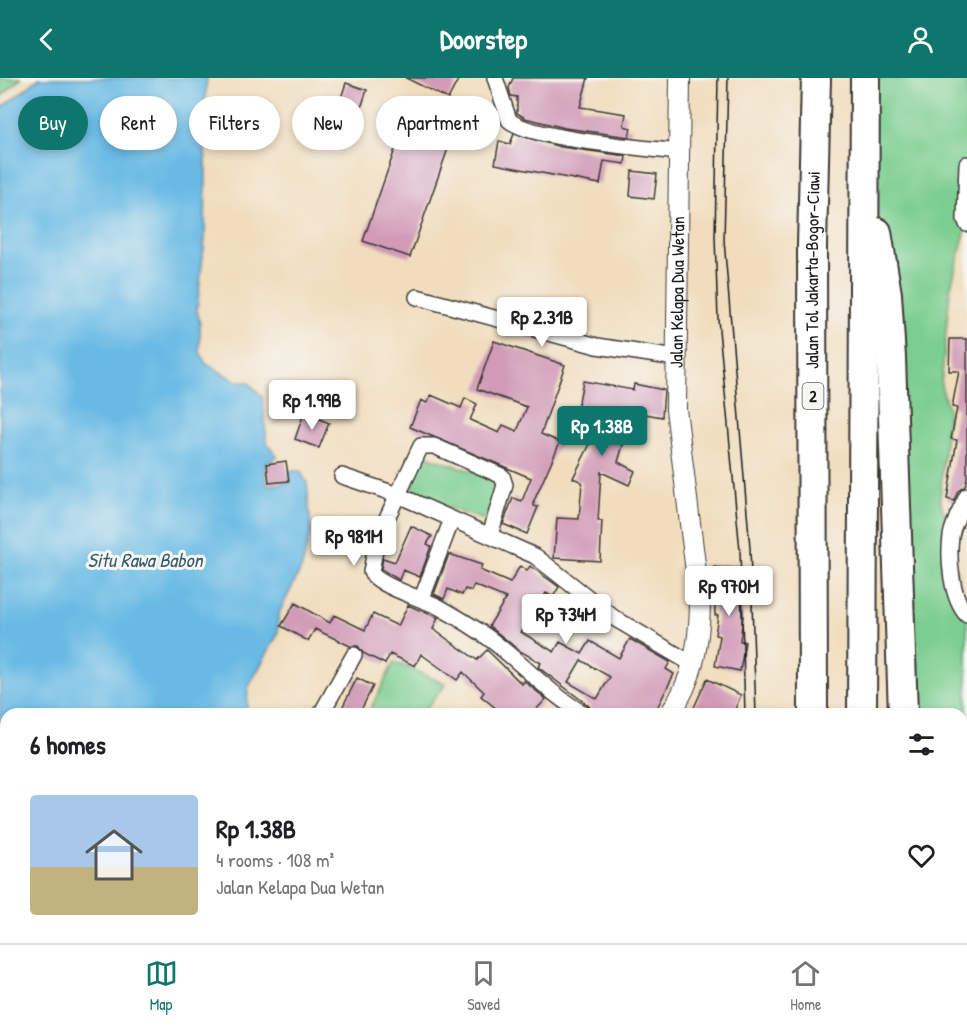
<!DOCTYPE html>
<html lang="en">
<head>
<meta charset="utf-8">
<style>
  body { margin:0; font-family:"Patrick Hand",sans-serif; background:#f2f2f2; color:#202124; height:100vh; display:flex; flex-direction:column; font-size:22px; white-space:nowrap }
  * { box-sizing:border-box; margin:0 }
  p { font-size:20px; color:#757577 }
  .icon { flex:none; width:33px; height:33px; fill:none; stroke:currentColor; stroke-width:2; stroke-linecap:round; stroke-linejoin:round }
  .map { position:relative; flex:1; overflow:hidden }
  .side { position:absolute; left:0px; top:630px; width:968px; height:236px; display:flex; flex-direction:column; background:#fff; border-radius:18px 18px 0 0; box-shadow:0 3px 9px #0003 }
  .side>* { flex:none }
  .banner { position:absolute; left:18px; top:18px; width:600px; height:54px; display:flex; gap:12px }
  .price { position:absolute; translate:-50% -51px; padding:0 14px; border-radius:6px; background:#fff; color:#222; font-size:20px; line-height:39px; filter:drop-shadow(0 2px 3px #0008) }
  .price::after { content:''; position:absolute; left:50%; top:36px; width:18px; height:14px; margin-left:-9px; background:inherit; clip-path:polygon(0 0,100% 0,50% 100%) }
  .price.on { background:#0f766e; color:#fff }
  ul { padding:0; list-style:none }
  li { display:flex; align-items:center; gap:18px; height:150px; padding:0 30px }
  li+li { border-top:2px solid #e0e0e0 }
  li span { display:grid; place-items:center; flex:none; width:168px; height:120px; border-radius:6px; color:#555 }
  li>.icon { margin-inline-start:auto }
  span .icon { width:72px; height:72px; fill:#fffc; stroke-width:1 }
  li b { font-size:26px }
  h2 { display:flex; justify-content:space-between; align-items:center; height:72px; padding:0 30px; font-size:26px }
  .pill { padding:0 21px; border-radius:27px; background:#fff; box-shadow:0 3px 9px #0003; font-size:21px; line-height:54px }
  .pill.on { background:#0f766e; color:#fff }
  header { display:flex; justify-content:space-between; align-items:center; height:78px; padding:0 30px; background:#0f766e; color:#fff; font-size:27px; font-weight:700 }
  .menu { display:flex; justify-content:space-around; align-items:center; height:84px; border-top:2px solid #e0e0e0; background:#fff; font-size:16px; color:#757577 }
  .menu a { display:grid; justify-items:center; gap:3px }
  .menu .on { color:#0f766e }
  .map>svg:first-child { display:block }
  .green { fill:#7bce90; stroke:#4c7556; stroke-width:1.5 }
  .water { fill:#68bae4; stroke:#426b80; stroke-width:1.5 }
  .building { fill:#d19bb7; fill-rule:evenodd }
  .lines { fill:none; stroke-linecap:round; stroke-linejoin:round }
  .minor-casing { stroke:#3c3934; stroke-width:18 }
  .tertiary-casing { stroke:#3c3934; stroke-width:22 }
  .motorway-casing { stroke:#3c3934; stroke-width:32 }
  .minor { stroke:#fff; stroke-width:15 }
  .tertiary { stroke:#fff; stroke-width:20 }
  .motorway { stroke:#fff; stroke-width:28 }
  .tram { stroke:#1c1c1c; stroke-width:1.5 }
  .labels { text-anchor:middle; stroke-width:6; stroke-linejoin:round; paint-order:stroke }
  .shield { fill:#f6f6f2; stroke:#5d5d5c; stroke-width:1.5 }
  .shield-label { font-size:16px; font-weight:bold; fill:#1c1c1c }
  .street-label { font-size:18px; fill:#1c1c1c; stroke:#f6f6f2 }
  .water-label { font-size:20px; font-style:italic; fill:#3a5b6c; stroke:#f6f6f2 }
</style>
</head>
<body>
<header><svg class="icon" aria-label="back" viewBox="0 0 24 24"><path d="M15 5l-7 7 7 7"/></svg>Doorstep<svg class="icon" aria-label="person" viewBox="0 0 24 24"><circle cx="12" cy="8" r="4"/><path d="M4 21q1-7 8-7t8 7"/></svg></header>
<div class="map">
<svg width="967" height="865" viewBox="0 0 967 865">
  <rect width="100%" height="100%" fill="#f6f6f2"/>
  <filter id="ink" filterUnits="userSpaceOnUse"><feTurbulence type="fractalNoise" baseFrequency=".0167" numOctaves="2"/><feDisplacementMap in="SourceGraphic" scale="12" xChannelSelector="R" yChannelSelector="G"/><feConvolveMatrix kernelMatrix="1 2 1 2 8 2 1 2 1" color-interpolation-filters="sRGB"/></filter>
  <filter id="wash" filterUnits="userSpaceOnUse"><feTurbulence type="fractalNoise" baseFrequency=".008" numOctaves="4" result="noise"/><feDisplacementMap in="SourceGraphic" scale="24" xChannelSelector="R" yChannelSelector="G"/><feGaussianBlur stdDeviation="1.35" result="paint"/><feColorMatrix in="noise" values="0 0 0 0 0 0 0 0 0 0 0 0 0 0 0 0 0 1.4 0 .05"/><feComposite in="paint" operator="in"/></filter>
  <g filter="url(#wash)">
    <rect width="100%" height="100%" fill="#f1ddbd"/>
    <!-- green -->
    <path class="green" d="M0 0H21L0 20Z
      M865 0H967V146L950 212 941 307 948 331 940 421 951 459V470L967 537V779L962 775V636H919L918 586H900L881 174Z
      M423 377 501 403 487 443 410 417Z
      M394 584 446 606 421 636H368Z
      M33 860H135L147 865H30Z
      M892 860H922L921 865H892Z"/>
    <!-- water -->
    <path class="water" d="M39 0H207L203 47 206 85 205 160 197 231 200 247V274L206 286 238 304H248L262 318 267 365 277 378 272 383 265 385 267 407 290 405V393H300L307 405 311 452 302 489 278 537V556L248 610 247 628 249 636H6V730L0 731V31C7 25 37 3 39 0Z"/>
    <g id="blocks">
      <!-- building -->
      <path class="building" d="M406 0H459L448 21Z
        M513 0H588L580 29 626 36 624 48 631 50 629 59 565 50 525 40 517 35V19L511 18 509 10Z
        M346 5 367 12 361 30 340 23Z
        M439 42 464 51V56L461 66 451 62 410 179 363 163 401 54 425 62 429 51 435 53Z
        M514 56 561 69 626 78 625 86 604 83 600 106 495 86 499 63 510 66Z
        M632 93 657 96 654 121 630 118Z
        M950 261H967V401L965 408 958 413 954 423 947 421 957 362 951 361 957 330 952 329 959 293H949Z
        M494 263 565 287 541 356 560 364 534 423V428L538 429 527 456 503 446 513 420 522 423 531 400 410 349 421 322 427 325 431 317 461 330 465 320 477 326 470 342 499 355 503 347 517 353 527 329 477 311Z
        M583 303 633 312 634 306 664 312 662 339 646 336 640 363 625 360 618 384 635 393 629 407 601 394 598 443H602L600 483 554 480 557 440 579 441 582 404 573 400 590 366 569 360 572 348H574Z
        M304 335 329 345 319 370 295 361Z
        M286 383 289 403 269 405 267 386Z
        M411 448 432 458 427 466 431 468 420 499 403 492 399 502 381 491 383 480 395 484Z
        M449 476 482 487 480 492 510 505 520 488 527 493 530 488 559 509 553 519 546 515 521 554 554 574 560 564 582 576 590 563 619 580 630 561 670 584 666 591 674 596 654 636H594L589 628 538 589 541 585 520 573 489 548 506 520 474 507 471 513 465 511 462 517 448 511 444 521 434 516ZM581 582 610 599 597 621 568 604Z
        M714 489 742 490 743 539 740 563 745 564 740 593 715 588 720 558 715 557 718 537H715Z
        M295 525 330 545 334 537 365 552 373 536 398 548 408 527 438 540 433 551 477 582 487 572 522 606 524 603 546 621 532 636H503L481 618 484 614 463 594 457 602 421 576 415 588 390 576 385 586 363 575 358 568H350L315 551 308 563 281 548Z
        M357 600 373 608 359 636H339Z
        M707 601 741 617 733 636H691Z"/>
    </g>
  </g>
  <g filter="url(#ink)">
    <use href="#blocks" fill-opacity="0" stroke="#3c3934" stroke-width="1.5"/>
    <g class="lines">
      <defs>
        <path id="minor" d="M495 0 509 42C529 61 646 70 679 74
          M967 86 965 141 967 146
          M417 219 597 268 676 280
          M342 398 398 417 535 478 614 540 694 587
          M967 418C961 431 953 445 951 458 948 481 951 520 967 537
          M490 457 505 407 502 398 434 368H421L377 461 371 494C378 508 424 521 439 529 457 539 474 549 490 561 523 586 548 615 584 636
          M422 520 452 441
          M321 636 354 577
          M524 860 531 865
          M23 865 26 860
          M195 865 198 860
          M275 865 278 860"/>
        <g id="tertiary">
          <path id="s1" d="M670 636C693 602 699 568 700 527L676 331 680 0"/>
          <path d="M0 775 6 779"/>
          <path d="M148 860 158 865"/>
          <path d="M471 865 476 860"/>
        </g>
        <g id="motorway">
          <path d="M877 154 887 216 891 280 903 636"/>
          <path id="s2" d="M813 636 812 168 816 0"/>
          <path d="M862 636 865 0"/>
          <path d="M962 793 967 796"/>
          <path d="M814 860V865"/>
          <path d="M863 860V865"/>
        </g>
      </defs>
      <!-- minor casing -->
      <use href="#minor" class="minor-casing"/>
      <!-- tertiary casing -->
      <use href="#tertiary" class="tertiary-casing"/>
      <!-- motorway casing -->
      <use href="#motorway" class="motorway-casing"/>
      <!-- minor -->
      <use href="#minor" class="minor"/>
      <!-- tertiary -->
      <use href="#tertiary" class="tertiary"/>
      <!-- motorway -->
      <use href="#motorway" class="motorway"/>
      <!-- tram -->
      <path class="tram" d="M718 0 715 160 718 241 740 473 745 636
        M728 0 724 162 750 470 756 636
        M745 860V865
        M755 865V860"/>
    </g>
  </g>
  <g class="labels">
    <!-- shield labels -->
    <rect class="shield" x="802.5" y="305" width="21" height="26" rx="4.5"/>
    <g class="shield-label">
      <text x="813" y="324">2</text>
    </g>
    <!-- street labels -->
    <g class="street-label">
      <text dy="6" stroke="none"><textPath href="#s2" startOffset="444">Jalan Tol Jakarta–Bogor–Ciawi</textPath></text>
      <text dy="6" stroke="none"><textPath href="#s1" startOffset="429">Jalan Kelapa Dua Wetan</textPath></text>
    </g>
    <!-- water labels -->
    <g class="water-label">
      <text x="145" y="489">Situ Rawa Babon</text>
    </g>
  </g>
</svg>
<b class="price" style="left:542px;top:270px">Rp 2.31B</b>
<b class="price" style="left:312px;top:353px">Rp 1.99B</b>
<b class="price on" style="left:602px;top:379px">Rp 1.38B</b>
<b class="price" style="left:354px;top:489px">Rp 981M</b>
<b class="price" style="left:729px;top:539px">Rp 970M</b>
<b class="price" style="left:566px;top:567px">Rp 734M</b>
<div class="banner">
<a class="pill on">Buy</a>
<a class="pill">Rent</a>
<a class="pill">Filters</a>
<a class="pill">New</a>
<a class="pill">Apartment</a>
</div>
<section class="side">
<h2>6 homes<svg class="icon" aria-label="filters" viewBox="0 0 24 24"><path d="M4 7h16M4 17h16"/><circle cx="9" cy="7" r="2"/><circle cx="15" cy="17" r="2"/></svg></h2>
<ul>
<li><span style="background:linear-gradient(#a9c7e8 60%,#c2b280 0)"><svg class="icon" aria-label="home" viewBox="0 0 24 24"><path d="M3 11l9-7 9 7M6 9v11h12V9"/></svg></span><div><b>Rp 1.38B</b><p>4 rooms · 108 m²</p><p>Jalan Kelapa Dua Wetan</p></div><svg class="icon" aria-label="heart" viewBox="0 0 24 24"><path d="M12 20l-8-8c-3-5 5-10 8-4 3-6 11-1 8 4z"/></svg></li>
</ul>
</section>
</div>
<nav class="menu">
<a class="on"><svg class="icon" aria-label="map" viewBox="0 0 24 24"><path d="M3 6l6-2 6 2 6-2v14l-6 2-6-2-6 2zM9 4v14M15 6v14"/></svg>Map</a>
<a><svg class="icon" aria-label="saved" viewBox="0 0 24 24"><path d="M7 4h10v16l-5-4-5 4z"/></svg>Saved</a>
<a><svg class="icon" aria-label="home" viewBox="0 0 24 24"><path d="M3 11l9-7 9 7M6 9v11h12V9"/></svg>Home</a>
</nav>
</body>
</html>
